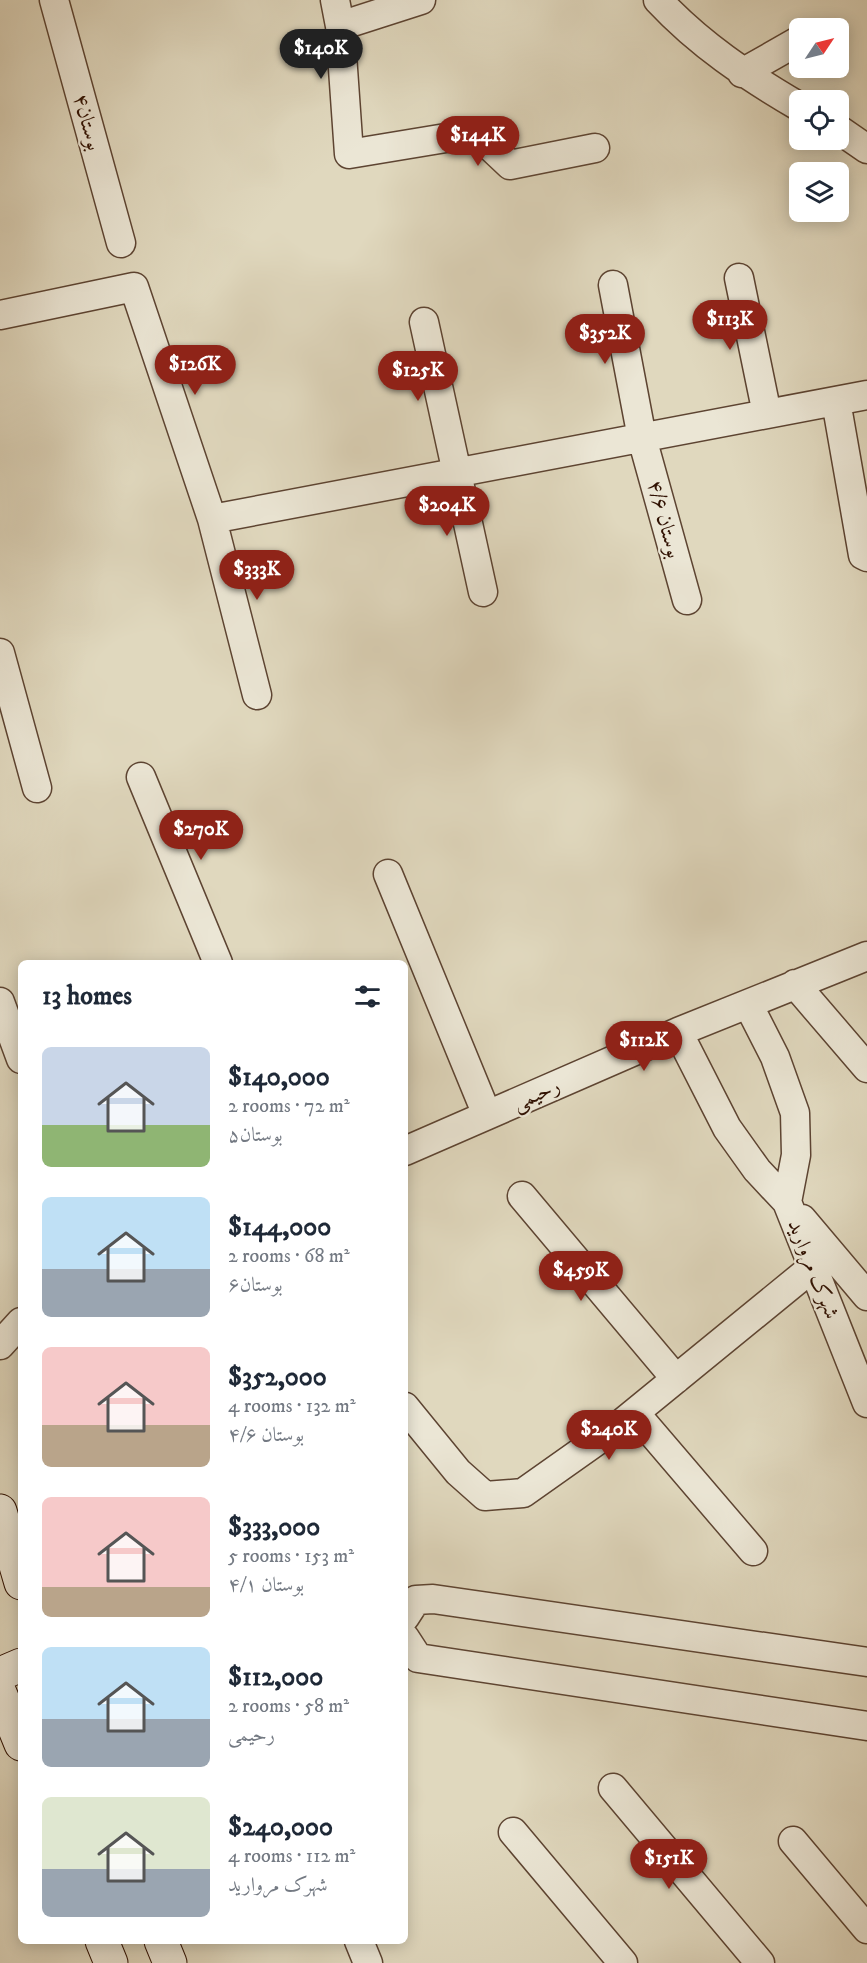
<!DOCTYPE html>
<html lang="en">
<head>
<meta charset="utf-8">
<style>
  body { margin:0; font-family:"IM FELL DW Pica",Amiri,serif; background:#f6f6f7; color:#1f2937; height:100vh; display:flex; flex-direction:column; font-size:22px; white-space:nowrap }
  * { box-sizing:border-box; margin:0 }
  p { font-size:20px; color:#747a83 }
  .icon { flex:none; width:33px; height:33px; fill:none; stroke:currentColor; stroke-width:2; stroke-linecap:round; stroke-linejoin:round }
  .map { position:relative; flex:1; overflow:hidden }
  .drawer { position:absolute; left:18px; top:960px; width:390px; height:984px; display:flex; flex-direction:column; background:#fff; border-radius:9px; box-shadow:0 3px 15px #0003 }
  .drawer>* { flex:none }
  .needle { width:39px; rotate:55deg }
  .controls { position:absolute; left:789px; top:18px; display:grid; gap:12px }
  .controls a { display:grid; place-items:center; width:60px; height:60px; border-radius:9px; background:#fff; box-shadow:0 3px 15px #0003; font-size:30px }
  .price { position:absolute; translate:-50% -51px; padding:0 14px; border-radius:21px; background:#8f2418; color:#fff; font-size:20px; line-height:39px; filter:drop-shadow(0 2px 3px #0008) }
  .price::after { content:''; position:absolute; left:50%; top:36px; width:18px; height:14px; margin-left:-9px; background:inherit; clip-path:polygon(0 0,100% 0,50% 100%) }
  .price.current { background:#222; color:#fff }
  ul { padding:0; list-style:none }
  li { display:flex; align-items:center; gap:18px; height:150px; padding:0 24px }
  li span { display:grid; place-items:center; flex:none; width:168px; height:120px; border-radius:9px; color:#555 }
  li>.icon { margin-inline-start:auto }
  span .icon { width:72px; height:72px; fill:#fffc; stroke-width:1 }
  li b { font-size:26px }
  h2 { display:flex; justify-content:space-between; align-items:center; height:72px; padding:0 24px; font-size:26px }
  .map>svg:first-child { display:block }
  .lines { fill:none; stroke-linecap:round; stroke-linejoin:round }
  .street-casing { stroke:#5d4432; stroke-width:31 }
  .secondary-casing { stroke:#311203; stroke-width:35 }
  .street { stroke:#ebe6d5; stroke-width:28 }
  .secondary { stroke:#ebe6d5; stroke-width:33 }
  .labels { text-anchor:middle; stroke-width:4.5; stroke-linejoin:round; paint-order:stroke }
  .street-label { font-size:21px; fill:#311203; stroke:#ebe6d5 }
</style>
</head>
<body>
<div class="map">
<svg width="867" height="1963" viewBox="0 0 867 1963">
  <rect width="100%" height="100%" fill="#e0d8be"/>
  <filter id="stains"><feTurbulence type="fractalNoise" baseFrequency=".00333" numOctaves="4"/><feColorMatrix values="0 0 0 0 .2 0 0 0 0 .09 0 0 0 0 .02 0 0 0 .5 -.17"/></filter>
  <radialGradient id="worn" r=".72"><stop offset=".6" stop-color="#630" stop-opacity="0"/><stop offset="1" stop-color="#630" stop-opacity=".3"/></radialGradient>
  <g class="lines">
    <defs>
      <path id="street" d="M54 0 121 243
        M335 0 340 26 349 154 476 133 510 165 595 148
        M658 0C700 45 747 76 800 107
        M340 26 421 0
        M742 73 800 40
        M838 129 867 149
        M739 278 767 414
        M613 285 642 438 687 600
        M0 315 134 287 212 519 257 695
        M424 322 483 592
        M836 401 863 555 867 557
        M212 519 867 395
        M0 653 37 788
        M141 777 218 963
        M388 874 487 1115
        M795 984 867 1068
        M0 1002 21 1059
        M748 1004 775 1057 795 1113 796 1155 787 1202
        M678 1032 727 1128 757 1170 787 1202 867 1403
        M405 1151 678 1032 867 956
        M522 1196 676 1379
        M802 1219 867 1296
        M0 1345 21 1322
        M405 1407 458 1472 485 1496 523 1493 622 1423 813 1267
        M635 1413 753 1551
        M405 1617 416 1600 433 1599 867 1662
        M405 1638 418 1658 867 1726
        M613 1788 760 1963
        M513 1832 623 1963
        M793 1841 867 1929
        M359 1941 368 1963"/>
      <path id="secondary" d="M0 1511 21 1583
        M0 1674 21 1665
        M0 1693 21 1744
        M102 1941 111 1963
        M161 1941 170 1963"/>
    </defs>
    <!-- street casing -->
    <use href="#street" class="street-casing"/>
    <!-- secondary casing -->
    <use href="#secondary" class="secondary-casing"/>
    <!-- street -->
    <use href="#street" class="street"/>
    <!-- secondary -->
    <use href="#secondary" class="secondary"/>
  </g>
  <g class="labels">
    <!-- street labels -->
    <g class="street-label">
      <text transform="translate(88 122) rotate(75)" y="7">بوستان۴</text>
      <text transform="translate(665 519) rotate(75)" y="7">بوستان ۴/۶</text>
      <text transform="translate(536 1094) rotate(-24)" y="7">رحیمی</text>
      <text transform="translate(814 1269) rotate(68)" y="7">شهرک مروارید</text>
    </g>
  </g>
  <rect width="100%" height="100%" filter="url(#stains)"/>
  <rect width="100%" height="100%" fill="url(#worn)"/>
</svg>
<div class="controls">
<a><svg class="needle" viewBox="-14 -14 28 28"><path d="M0-13l5 13h-10z" fill="#e53935"/><path d="M0 13l5-13h-10z" fill="#747a83"/></svg></a>
<a><svg class="icon" aria-label="locate" viewBox="0 0 24 24"><circle cx="12" cy="12" r="6"/><path d="M12 2v4M12 18v4M2 12h4M18 12h4"/></svg></a>
<a><svg class="icon" aria-label="layers" viewBox="0 0 24 24"><path d="M12 4l9 5-9 5-9-5zM3 14l9 5 9-5"/></svg></a>
</div>
<b class="price current" style="left:321px;top:80px">$140K</b>
<b class="price" style="left:478px;top:167px">$144K</b>
<b class="price" style="left:730px;top:351px">$113K</b>
<b class="price" style="left:605px;top:365px">$352K</b>
<b class="price" style="left:195px;top:396px">$126K</b>
<b class="price" style="left:418px;top:402px">$125K</b>
<b class="price" style="left:447px;top:537px">$204K</b>
<b class="price" style="left:257px;top:601px">$333K</b>
<b class="price" style="left:201px;top:861px">$270K</b>
<b class="price" style="left:644px;top:1072px">$112K</b>
<b class="price" style="left:581px;top:1302px">$459K</b>
<b class="price" style="left:609px;top:1461px">$240K</b>
<b class="price" style="left:669px;top:1890px">$151K</b>
<section class="drawer">
<h2>13 homes<svg class="icon" aria-label="filters" viewBox="0 0 24 24"><path d="M4 7h16M4 17h16"/><circle cx="9" cy="7" r="2"/><circle cx="15" cy="17" r="2"/></svg></h2>
<ul>
<li><span style="background:linear-gradient(#c9d6e8 65%,#8fb573 0)"><svg class="icon" aria-label="home" viewBox="0 0 24 24"><path d="M3 11l9-7 9 7M6 9v11h12V9"/></svg></span><div><b>$140,000</b><p>2 rooms · 72 m²</p><p>بوستان۵</p></div></li>
<li><span style="background:linear-gradient(#bfe0f5 60%,#9aa5b1 0)"><svg class="icon" aria-label="home" viewBox="0 0 24 24"><path d="M3 11l9-7 9 7M6 9v11h12V9"/></svg></span><div><b>$144,000</b><p>2 rooms · 68 m²</p><p>بوستان۶</p></div></li>
<li><span style="background:linear-gradient(#f6c9c9 65%,#b9a48a 0)"><svg class="icon" aria-label="home" viewBox="0 0 24 24"><path d="M3 11l9-7 9 7M6 9v11h12V9"/></svg></span><div><b>$352,000</b><p>4 rooms · 132 m²</p><p>بوستان ۴/۶</p></div></li>
<li><span style="background:linear-gradient(#f6c9c9 75%,#b9a48a 0)"><svg class="icon" aria-label="home" viewBox="0 0 24 24"><path d="M3 11l9-7 9 7M6 9v11h12V9"/></svg></span><div><b>$333,000</b><p>5 rooms · 153 m²</p><p>بوستان ۴/۱</p></div></li>
<li><span style="background:linear-gradient(#bfe0f5 60%,#9aa5b1 0)"><svg class="icon" aria-label="home" viewBox="0 0 24 24"><path d="M3 11l9-7 9 7M6 9v11h12V9"/></svg></span><div><b>$112,000</b><p>2 rooms · 58 m²</p><p>رحیمی</p></div></li>
<li><span style="background:linear-gradient(#dfe7d0 60%,#9aa5b1 0)"><svg class="icon" aria-label="home" viewBox="0 0 24 24"><path d="M3 11l9-7 9 7M6 9v11h12V9"/></svg></span><div><b>$240,000</b><p>4 rooms · 112 m²</p><p>شهرک مروارید</p></div></li>
</ul>
</section>
</div>
</body>
</html>
